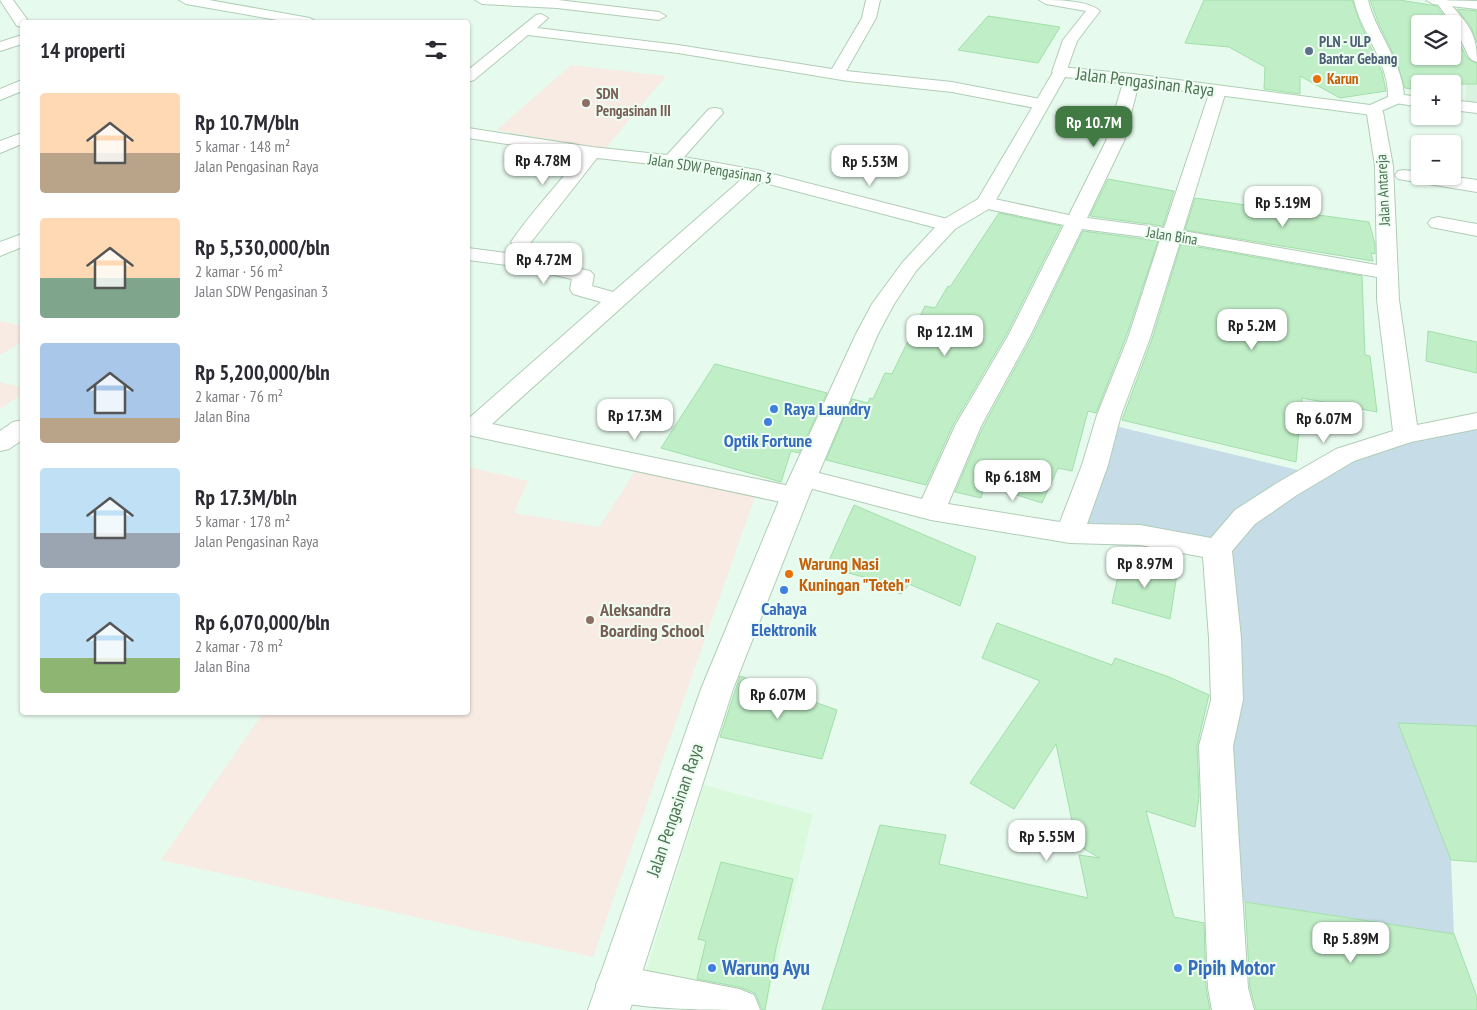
<!DOCTYPE html>
<html lang="id">
<head>
<meta charset="utf-8">
<style>
  body { margin:0; font-family:"PT Sans Narrow",sans-serif; background:#f7f7f7; color:#2b2b33; height:100vh; display:flex; flex-direction:column; font-size:19px; white-space:nowrap }
  * { box-sizing:border-box; margin:0 }
  p { font-size:16px; color:#7c7c81 }
  .icon { flex:none; width:28px; height:28px; fill:none; stroke:currentColor; stroke-width:2; stroke-linecap:round; stroke-linejoin:round }
  .map { position:relative; flex:1; overflow:hidden }
  .details { position:absolute; left:20px; top:20px; width:450px; height:695px; display:flex; flex-direction:column; background:#fff; border-radius:5px; box-shadow:0 1px 4px #0004 }
  .details>* { flex:none }
  .fabs { position:absolute; left:1411px; top:15px; display:grid; gap:10px }
  .fabs a { display:grid; place-items:center; width:50px; height:50px; border-radius:5px; background:#fff; box-shadow:0 1px 4px #0004; font-size:25px }
  .price { position:absolute; translate:-50% -42px; padding:0 11px; border-radius:10px; background:#fff; color:#222; font-size:16px; line-height:32px; filter:drop-shadow(0 1px 2px #0008) }
  .price::after { content:''; position:absolute; left:50%; top:30px; width:15px; height:11px; margin-left:-8px; background:inherit; clip-path:polygon(0 0,100% 0,50% 100%) }
  .price.active { background:#417a43; color:#fff }
  ul { padding:0; list-style:none }
  li { display:flex; align-items:center; gap:15px; height:125px; padding:0 20px }
  li span { display:grid; place-items:center; flex:none; width:140px; height:100px; border-radius:5px; color:#555 }
  li>.icon { margin-inline-start:auto }
  span .icon { width:60px; height:60px; fill:#fffc; stroke-width:1 }
  li b { font-size:21px }
  h2 { display:flex; justify-content:space-between; align-items:center; height:60px; padding:0 20px; font-size:21px }
  .map>svg:first-child { display:block }
  .residential { fill:#d9f3e1 }
  .commercial { fill:#dbfadd }
  .education { fill:#f7ebe3 }
  .green { fill:#c6dce7 }
  .building { fill:#c0eec7; stroke:#a2dfaa }
  .lines { fill:none; stroke-linecap:round; stroke-linejoin:round }
  .street-casing { stroke:#b1cdb6; stroke-width:2 }
  .secondary-casing { stroke:#aed0b4; stroke-width:2 }
  .street { fill:#fff; fill-rule:evenodd }
  .secondary { fill:#fff; fill-rule:evenodd }
  .service-dot { fill:#5c6f8a; stroke:#edfdf2; stroke-width:2 }
  .food-dot { fill:#e8710a; stroke:#edfdf2; stroke-width:2 }
  .education-dot { fill:#8d6e63; stroke:#edfdf2; stroke-width:2 }
  .shop-dot { fill:#3f7fe0; stroke:#edfdf2; stroke-width:2 }
  .labels { text-anchor:middle; stroke-width:4; stroke-linejoin:round; paint-order:stroke }
  .far-service-label { font-size:15px; font-weight:bold; fill:#4e5e75; stroke:#edfdf2; text-anchor:start }
  .far-food-label { font-size:15px; font-weight:bold; fill:#c56008; stroke:#edfdf2; text-anchor:start }
  .far-education-label { font-size:15px; font-weight:bold; fill:#785e54; stroke:#edfdf2; text-anchor:start }
  .far-street-label { font-size:15px; fill:#4d7251; stroke:#edfdf2 }
  .street-label { font-size:18px; fill:#4d7251; stroke:#edfdf2 }
  .shop-label { font-size:18px; font-weight:bold; fill:#366cbe; stroke:#edfdf2 }
  .food-label { font-size:18px; font-weight:bold; fill:#c56008; stroke:#edfdf2; text-anchor:start }
  .education-label { font-size:18px; font-weight:bold; fill:#785e54; stroke:#edfdf2; text-anchor:start }
  .near-shop-label { font-size:21px; font-weight:bold; fill:#366cbe; stroke:#edfdf2; text-anchor:start }
</style>
</head>
<body>
<div class="map">
<svg width="1477" height="1010" viewBox="0 0 1477 1010">
  <rect width="100%" height="100%" fill="#e7faee"/>
  <!-- residential -->
  <path class="residential" d="M1470 0H1477V104L1465 103Z"/>
  <!-- commercial -->
  <path class="commercial" d="M704 785 813 814 767 1004 643 980Z"/>
  <!-- education -->
  <path class="education" d="M571 65 666 76 605 149 497 130Z
    M0 321 22 326V342L0 355Z
    M0 382 22 388V394L0 409Z
    M640 464 755 497 593 957 161 860 263 713 468 712V467L528 481 514 513 599 527Z"/>
  <!-- green -->
  <path class="green" d="M1477 421V726L1398 723 1451 860 1454 934 1234 900 1217 550 1070 533 1107 424 1314 474 1345 455Z"/>
  <!-- building -->
  <path class="building" d="M1204 0H1352L1361 25 1382 72 1386 91 1340 98 1300 76V94L1264 89 1265 67 1229 47 1185 43Z
    M1370 0H1399L1437 6 1449 24H1420V56H1452V28L1467 58 1477 64V84H1420V90L1405 88 1396 60 1379 24Z
    M1457 9 1477 11V43L1471 27Z
    M988 16 1060 27 1038 63 958 50Z
    M1108 179 1174 191 1163 226 1090 216Z
    M1195 198 1369 222 1375 244V254L1371 253 1373 261 1185 230Z
    M999 213 1061 226 1006 335 953 425 926 485 826 460 852 399 868 403 870 398 873 399 885 373 892 374 925 306 935 308 948 286 950 287Z
    M1083 231 1158 241 1126 337 1096 413 1088 411 1072 471 1058 468 1042 503 985 485 981 498 955 492 983 427 1032 337Z
    M1181 244 1362 276 1365 355 1370 356 1377 412 1302 398 1296 462 1122 420 1152 339Z
    M1428 331 1477 342V373L1426 361Z
    M715 364 827 393 799 453 791 451 781 482 661 448Z
    M854 505 976 557 960 606 909 584 901 594 870 581 871 579 826 567Z
    M1122 559 1177 574 1170 619 1112 603Z
    M997 623 1112 665 1115 658 1169 677 1209 695 1197 746 1199 796 1195 827 1146 811 1174 917 1204 923 1206 988 1210 1010H822L880 825 946 835 939 864 1088 898 1079 855 1100 858 1077 845 1056 744 1014 809 970 783 1040 681 982 658Z
    M740 676 837 710 822 759 720 737Z
    M1398 723 1477 726V862L1451 860Z
    M721 862 793 879 776 948 765 1010H762L755 993 739 987 697 979 706 941 698 939Z
    M1245 902 1454 934 1477 997V1010H1256L1250 988Z"/>
  <g class="lines">
    <defs>
      <path id="street" d="M0 0H13L29 22H22V27L17 26Z
        M475 0H558L659 12 666 16 659 20 557 8 482 4Z
        M866 0H880L876 18 846 71 952 82 1040 99 1046 101 1048 104 1046 107 1040 109 952 92 848 81 678 53 528 35 474 80 468 82V70L536 15 541 14 548 18 537 28 678 45 832 69 862 18Z
        M1039 0C1057 0 1088 0 1100 11L1077 41 1065 75H1055L1052 72 1063 40 1086 11 1046 4Z
        M1435 0H1447C1466 23 1477 30 1477 62L1472 60 1469 57 1456 30Z
        M22 35V44L0 51V42Z
        M1132 74 1138 76 1140 79 1124 141 1087 218 1164 228 1210 91 1212 88H1224L1226 91 1183 231 1377 265 1375 166 1367 114 1364 110 1366 106C1374 105 1379 105 1383 112L1393 166 1399 300 1417 425 1477 413V429L1411 442 1354 461 1297 495 1255 524 1232 551 1241 638 1243 700 1233 746 1248 988 1254 1010H1212L1208 988 1199 746 1211 700 1209 638 1203 557 1140 545 1070 543 931 520 794 484 790 478 794 472 803 469 922 499 955 426 1008 336 1064 225 978 207 975 203 978 199 985 197 1069 215 1106 141 1124 79 1126 76ZM1082 229 1160 239 1128 338 1097 415 1082 465 1060 522 948 504 981 426 1030 336ZM1180 242 1377 277V300L1393 431 1336 449 1277 483 1235 510 1211 538 1140 525 1087 524 1108 465 1121 415 1150 338Z
        M22 80V91L0 100V89Z
        M1396 94 1420 97V107L1390 102 1388 99 1390 96Z
        M1452 100 1477 103V113L1452 110Z
        M715 108 721 109 723 113 684 157 757 170 955 221 958 225 955 229 948 231 761 182 492 424 795 487 805 489 809 496 805 503 795 505 468 435V419L601 302 573 294 570 289 572 279 514 266 468 260V248L514 254 590 271 594 275 592 286 613 292 743 178 688 168 597 158 528 246 521 248 514 246 511 242C532 211 558 185 580 155L468 138V128L592 147 667 155 709 109Z
        M22 133V144L0 153V141Z
        M1404 170 1420 172V176H1449L1477 180V192L1398 179 1395 175 1398 171Z
        M1438 217 1477 224V236L1431 227 1428 223 1431 219Z
        M22 420V440L9 449 0 451V431L13 422Z
        M616 965 739 989 754 995 760 1010C712 1010 645 1010 602 999L596 985 602 971Z"/>
      <path id="secondary" d="M179 0H209L310 18 317 22H289L186 4Z
        M1354 0H1368C1376 34 1404 63 1404 99L1402 102 1372 115 1132 84 1065 77 992 207 955 229 916 271 894 304 878 334 809 496 733 689 630 1010H588L701 689 781 496 856 334 872 304 902 263 941 221 978 199 1055 69 1060 67 1132 74 1370 105 1388 97C1389 62 1361 33 1354 0Z
        M1426 0 1477 1V9L1433 4Z
        M22 234V247L0 256V242Z"/>
    </defs>
    <!-- street casing -->
    <use href="#street" class="street-casing"/>
    <!-- secondary casing -->
    <use href="#secondary" class="secondary-casing"/>
    <!-- street -->
    <use href="#street" class="street"/>
    <!-- secondary -->
    <use href="#secondary" class="secondary"/>
  </g>
  <!-- markers -->
  <circle class="service-dot" cx="1309" cy="51" r="5"/>
  <g class="food-dot">
    <circle cx="1317" cy="79" r="5"/>
    <circle cx="789" cy="574" r="5"/>
  </g>
  <g class="education-dot">
    <circle cx="586" cy="103" r="5"/>
    <circle cx="590" cy="620" r="5"/>
  </g>
  <g class="shop-dot">
    <circle cx="774" cy="409" r="5"/>
    <circle cx="768" cy="422" r="5"/>
    <circle cx="784" cy="590" r="5"/>
    <circle cx="712" cy="968" r="5"/>
    <circle cx="1178" cy="968" r="5"/>
  </g>
  <g class="labels">
    <!-- far-service labels -->
    <g class="far-service-label">
      <text x="1319" y="47">PLN - ULP<tspan x="1319" dy="17">Bantar Gebang</tspan></text>
    </g>
    <!-- far-food labels -->
    <g class="far-food-label">
      <text x="1327" y="84">Karun</text>
    </g>
    <!-- far-education labels -->
    <g class="far-education-label">
      <text x="596" y="99">SDN<tspan x="596" dy="17">Pengasinan III</tspan></text>
    </g>
    <!-- far-street labels -->
    <g class="far-street-label">
      <text transform="translate(710 169) rotate(9)" y="5">Jalan SDW Pengasinan 3</text>
      <text transform="translate(1383 190) rotate(-93)" y="5">Jalan Antareja</text>
      <text transform="translate(1172 236) rotate(9)" y="5">Jalan Bina</text>
    </g>
    <!-- street labels -->
    <g class="street-label">
      <text transform="translate(1145 82) rotate(7)" y="6">Jalan Pengasinan Raya</text>
      <text transform="translate(675 810) rotate(-71)" y="6">Jalan Pengasinan Raya</text>
    </g>
    <!-- shop labels -->
    <g class="shop-label">
      <text x="784" y="415" text-anchor="start">Raya Laundry</text>
      <text x="768" y="447">Optik Fortune</text>
      <text x="784" y="615">Cahaya<tspan x="784" dy="21">Elektronik</tspan></text>
    </g>
    <!-- food labels -->
    <g class="food-label">
      <text x="799" y="570">Warung Nasi<tspan x="799" dy="21">Kuningan "Teteh"</tspan></text>
    </g>
    <!-- education labels -->
    <g class="education-label">
      <text x="600" y="616">Aleksandra<tspan x="600" dy="21">Boarding School</tspan></text>
    </g>
    <!-- near-shop labels -->
    <g class="near-shop-label">
      <text x="722" y="975">Warung Ayu</text>
      <text x="1188" y="975">Pipih Motor</text>
    </g>
  </g>
</svg>
<div class="fabs">
<a><svg class="icon" aria-label="layers" viewBox="0 0 24 24"><path d="M12 4l9 5-9 5-9-5zM3 14l9 5 9-5"/></svg></a>
<a>+</a>
<a>−</a>
</div>
<b class="price active" style="left:1094px;top:148px">Rp 10.7M</b>
<b class="price" style="left:543px;top:186px">Rp 4.78M</b>
<b class="price" style="left:870px;top:187px">Rp 5.53M</b>
<b class="price" style="left:1283px;top:228px">Rp 5.19M</b>
<b class="price" style="left:544px;top:285px">Rp 4.72M</b>
<b class="price" style="left:1252px;top:351px">Rp 5.2M</b>
<b class="price" style="left:945px;top:357px">Rp 12.1M</b>
<b class="price" style="left:635px;top:441px">Rp 17.3M</b>
<b class="price" style="left:1324px;top:444px">Rp 6.07M</b>
<b class="price" style="left:1013px;top:502px">Rp 6.18M</b>
<b class="price" style="left:1145px;top:589px">Rp 8.97M</b>
<b class="price" style="left:778px;top:720px">Rp 6.07M</b>
<b class="price" style="left:1047px;top:862px">Rp 5.55M</b>
<b class="price" style="left:1351px;top:964px">Rp 5.89M</b>
<section class="details">
<h2>14 properti<svg class="icon" aria-label="filters" viewBox="0 0 24 24"><path d="M4 7h16M4 17h16"/><circle cx="9" cy="7" r="2"/><circle cx="15" cy="17" r="2"/></svg></h2>
<ul>
<li><span style="background:linear-gradient(#ffd9b3 60%,#b9a48a 0)"><svg class="icon" aria-label="home" viewBox="0 0 24 24"><path d="M3 11l9-7 9 7M6 9v11h12V9"/></svg></span><div><b>Rp 10.7M/bln</b><p>5 kamar · 148 m²</p><p>Jalan Pengasinan Raya</p></div></li>
<li><span style="background:linear-gradient(#ffd9b3 60%,#7fa58c 0)"><svg class="icon" aria-label="home" viewBox="0 0 24 24"><path d="M3 11l9-7 9 7M6 9v11h12V9"/></svg></span><div><b>Rp 5,530,000/bln</b><p>2 kamar · 56 m²</p><p>Jalan SDW Pengasinan 3</p></div></li>
<li><span style="background:linear-gradient(#a9c7e8 75%,#b9a48a 0)"><svg class="icon" aria-label="home" viewBox="0 0 24 24"><path d="M3 11l9-7 9 7M6 9v11h12V9"/></svg></span><div><b>Rp 5,200,000/bln</b><p>2 kamar · 76 m²</p><p>Jalan Bina</p></div></li>
<li><span style="background:linear-gradient(#bfe0f5 65%,#9aa5b1 0)"><svg class="icon" aria-label="home" viewBox="0 0 24 24"><path d="M3 11l9-7 9 7M6 9v11h12V9"/></svg></span><div><b>Rp 17.3M/bln</b><p>5 kamar · 178 m²</p><p>Jalan Pengasinan Raya</p></div></li>
<li><span style="background:linear-gradient(#bfe0f5 65%,#8fb573 0)"><svg class="icon" aria-label="home" viewBox="0 0 24 24"><path d="M3 11l9-7 9 7M6 9v11h12V9"/></svg></span><div><b>Rp 6,070,000/bln</b><p>2 kamar · 78 m²</p><p>Jalan Bina</p></div></li>
</ul>
</section>
</div>
</body>
</html>
